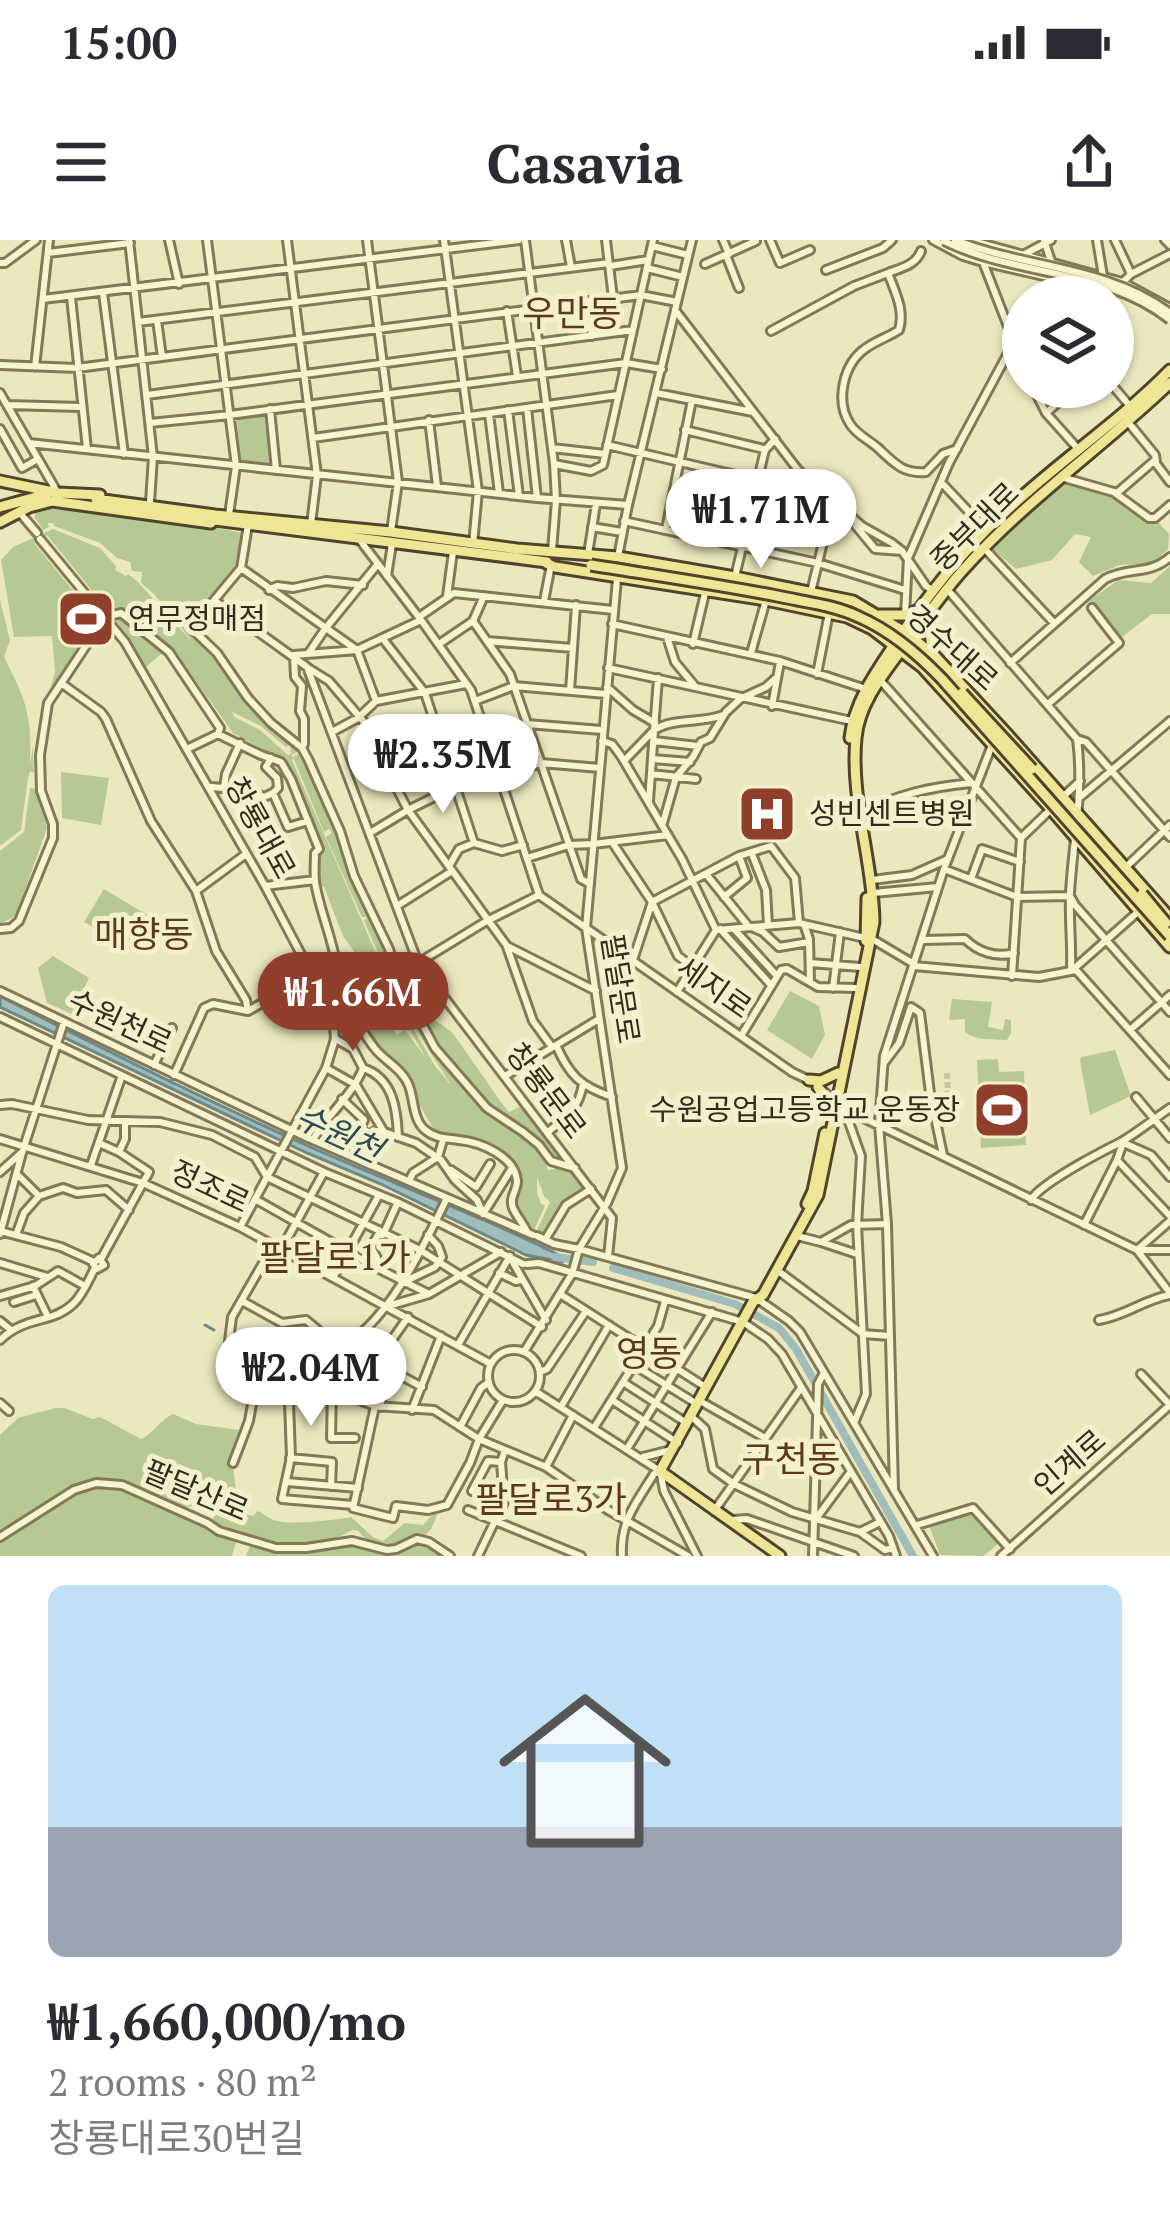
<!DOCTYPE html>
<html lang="en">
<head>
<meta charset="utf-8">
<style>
  body { margin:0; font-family:"PT Serif","Noto Sans KR",serif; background:#f7f7f7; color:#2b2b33; height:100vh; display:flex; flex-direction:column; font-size:45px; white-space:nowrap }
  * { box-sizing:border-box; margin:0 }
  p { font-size:39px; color:#7c7c81 }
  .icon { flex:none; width:66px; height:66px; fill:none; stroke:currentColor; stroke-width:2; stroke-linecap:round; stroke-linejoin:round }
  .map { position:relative; height:1316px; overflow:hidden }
  .panel { display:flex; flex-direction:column; background:#fff; flex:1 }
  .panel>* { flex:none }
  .buttons { position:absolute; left:1002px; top:36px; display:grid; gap:24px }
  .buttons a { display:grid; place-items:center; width:132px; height:132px; border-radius:50%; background:#fff; box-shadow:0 3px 9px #0004; font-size:60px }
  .price { position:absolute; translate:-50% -102px; padding:0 27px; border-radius:42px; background:#fff; color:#222; font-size:39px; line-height:78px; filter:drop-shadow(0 3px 6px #0008) }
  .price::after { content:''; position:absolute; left:50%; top:72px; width:36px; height:27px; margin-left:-18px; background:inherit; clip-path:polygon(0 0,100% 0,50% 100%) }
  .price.selected { background:#8f3f2a; color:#fff }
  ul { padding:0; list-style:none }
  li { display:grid; align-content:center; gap:24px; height:636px; padding:0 48px }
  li+li { border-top:3px solid #e1e1e2 }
  li span { display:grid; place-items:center; height:372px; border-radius:18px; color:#555 }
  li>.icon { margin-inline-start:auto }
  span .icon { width:216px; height:216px; fill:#fffc; stroke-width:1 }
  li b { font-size:51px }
  .status { display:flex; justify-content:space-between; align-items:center; height:84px; padding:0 60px; background:#fff; direction:ltr }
  .status svg { height:33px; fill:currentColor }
  header { display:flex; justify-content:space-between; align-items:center; height:156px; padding:0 48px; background:#fff; font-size:54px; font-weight:700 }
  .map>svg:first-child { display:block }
  .green { fill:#b7c992 }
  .water { fill:#a1bdbb; stroke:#698a89; stroke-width:3 }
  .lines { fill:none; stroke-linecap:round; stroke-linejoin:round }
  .stream { stroke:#698a89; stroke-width:3 }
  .river { stroke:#a1bdbb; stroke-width:8 }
  .minor-tunnel { stroke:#c7c29e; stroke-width:6; stroke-dasharray:6 3; stroke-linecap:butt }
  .major-tunnel { stroke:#c7c29e; stroke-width:9; stroke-dasharray:9 4.5; stroke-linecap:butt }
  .minor-casing { stroke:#837857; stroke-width:12 }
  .major-casing { stroke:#50452c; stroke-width:15 }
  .minor { stroke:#f7f4d0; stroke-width:6 }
  .major { stroke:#efe695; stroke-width:9 }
  .minor-bridge-casing { stroke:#837857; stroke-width:12; stroke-linecap:butt }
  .major-bridge-casing { stroke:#50452c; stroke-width:15; stroke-linecap:butt }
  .minor-bridge { stroke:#f7f4d0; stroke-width:6 }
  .major-bridge { stroke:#efe695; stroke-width:9 }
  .labels { text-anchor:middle; stroke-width:10; stroke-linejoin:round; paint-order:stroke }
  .street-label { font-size:30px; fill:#332c1c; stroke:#f3f1cd }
  .poi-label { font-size:30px; fill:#332c1c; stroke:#f3f1cd; text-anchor:start }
  .water-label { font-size:33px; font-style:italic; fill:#2b4c52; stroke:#f3f1cd }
  .quarter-label { font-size:36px; fill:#5e381d; stroke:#f3f1cd }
</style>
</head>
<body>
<div class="status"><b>15:00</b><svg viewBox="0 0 49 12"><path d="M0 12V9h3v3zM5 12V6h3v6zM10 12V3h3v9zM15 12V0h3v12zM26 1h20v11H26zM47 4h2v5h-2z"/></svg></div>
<header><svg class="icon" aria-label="menu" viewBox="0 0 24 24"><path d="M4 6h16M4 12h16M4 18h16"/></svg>Casavia<svg class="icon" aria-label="share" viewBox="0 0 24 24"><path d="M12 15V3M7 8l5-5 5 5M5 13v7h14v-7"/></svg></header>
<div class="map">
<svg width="1170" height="1316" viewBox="0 0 1170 1316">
  <rect width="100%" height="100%" fill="#ece8be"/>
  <!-- green -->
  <path class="green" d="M269 176 273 227 240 223 237 179Z
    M1077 235 1118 248 1150 282 1159 283 1169 294 1168 309 1153 324 1120 325 1093 336 1079 322 1091 297 1075 294 1052 320 1016 329 990 307 1072 236Z
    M41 268 171 280 244 293 238 328 189 389 214 416 251 464 296 507 297 512 291 515 290 505 286 507 261 486 232 472 234 477 260 490 289 516 279 518 233 493 186 427 168 408 146 427 115 379 47 295 34 303 97 380 51 448 55 431 52 396 14 397 1 320 13 307 53 289 100 308 116 326 115 330 126 336 128 334 137 341 194 404 154 354 141 343 142 332 132 331 130 322 117 318 100 303 54 286 53 283H48L49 287 43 290 35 278V270Z
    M1170 326V374H1152L1118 400 1089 361 1118 340 1151 343Z
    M0 360 10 400 4 417C26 461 32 473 30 525L33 507 34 533 30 531 28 538 21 590 0 606Z
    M298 514 311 531 336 591 350 636 374 681 399 747 422 790 437 816 466 851 486 872 537 907 544 918 548 930 555 929V924L572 928 587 949 566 964 546 994 537 990 550 962 544 956 537 937V953L541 964 545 966 535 988 531 989 515 965 518 943 503 914 473 897 437 895 419 864 411 838 378 809 352 769 340 759 339 747 353 750 360 743 361 721 343 696 324 647H318V614L326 610 286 520 291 518 399 766 397 767 385 743 377 747 396 795 405 790 427 820 406 783 403 778 406 776 435 826 451 845 406 774 409 772 398 758 364 681 367 677H362L326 597 332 593 329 589 324 592 293 517Z
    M61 532 109 538 101 585 62 578Z
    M30 548 38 549 47 588 19 667 14 677 0 684V611L24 592Z
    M104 649 149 676 130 709 84 682Z
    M53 716 89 738 72 774 47 763 38 728Z
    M790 751 819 766 825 795 812 819 767 790Z
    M952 759 992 762 988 787 1003 790 1005 779 1011 780V793L1007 800C992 799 976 801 965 792V779L949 780Z
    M423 772 452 792 501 862 509 872 521 866 564 918 563 921 551 919C534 895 507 885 486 865 459 838 436 808 419 774Z
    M1115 810 1131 856 1090 875 1080 821 1081 817Z
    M998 819 999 832 1024 831 1026 905 981 908 977 820Z
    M55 1168H64L93 1179 100 1177 141 1199C154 1193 160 1180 173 1174L196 1184 239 1190 231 1211 236 1250 230 1264 240 1272 253 1276 258 1271C262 1273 273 1281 277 1281 293 1285 336 1280 351 1277L373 1297 383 1301 405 1283 423 1285 436 1271H439L431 1289 424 1296 414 1297 397 1305 367 1300 358 1291 352 1290 331 1301 334 1306C355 1304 363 1310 383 1313 411 1316 413 1291 448 1316H246L251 1303 218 1289 210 1283 216 1274C204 1264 190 1263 177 1272L215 1294 237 1299 232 1316H0V1195L18 1178Z
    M968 1274 974 1275 997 1300V1305L983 1316 940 1315 930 1288 933 1284Z"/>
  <!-- water -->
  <path class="water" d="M0 756C102 809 204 859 308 906 393 944 480 975 563 1017L562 1022 526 1015 381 944 307 913 0 767Z"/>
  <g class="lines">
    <!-- stream -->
    <path class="stream" d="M205 1085 214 1090"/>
    <!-- river -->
    <path class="river" d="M555 1017 593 1022
      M613 1028 735 1064 779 1088 796 1109 913 1316"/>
    <!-- minor-tunnel -->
    <path class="minor-tunnel" d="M287 519 294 515
      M947 833 948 856"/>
    <!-- major-tunnel -->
    <path class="major-tunnel" d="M0 276 28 264"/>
    <defs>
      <path id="minor" d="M129 0 153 217 150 262
        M169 0 179 44
        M207 0 236 226 229 275
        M287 0 317 235 311 284
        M367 0 398 242 391 291
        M444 0 478 251 473 304
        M525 0 554 224 556 260 552 311
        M566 0 571 27
        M606 0 613 58
        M723 0 729 14
        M770 0 780 23 810 10
        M933 0 963 16 983 22 1113 52
        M969 0 1122 42 1170 68
        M1044 0 1051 21
        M1097 0 1103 36
        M1115 0 1131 34
        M1165 0 1170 5
        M652 6 688 15
        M48 13 130 3
        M726 15 739 48
        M1023 15 1051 0
        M0 23H5L36 0
        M705 24 756 1
        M610 26 648 20
        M647 28 683 37
        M826 30 883 8 892 0
        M888 33C901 28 916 25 921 11
        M1059 38 1067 57
        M1122 43 1131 34 1170 14
        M103 53 124 214
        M71 57 87 209
        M43 59 519 0
        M588 61 592 96
        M675 70 798 230 862 286 892 303 902 311 926 346 932 350
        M507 71 517 136
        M157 80 162 117
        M138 82 609 23
        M771 91 854 46 888 33C895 52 905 70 899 90 888 97 876 101 866 108 843 124 835 161 850 184 857 195 869 200 878 208 894 223 903 234 926 232L943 214 957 209
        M1010 91 1023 85
        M0 125 77 128 641 55 677 62
        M35 127 49 0
        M1113 146 1129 165
        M1033 147 1046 173
        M1076 147 1046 173 1079 210
        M0 153 56 250
        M656 153 753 172
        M147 155 633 90
        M7 165 81 167
        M527 168 537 258
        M270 169 276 230
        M508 170 519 256
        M489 174 499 253
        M429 180 437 246
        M1128 182 1155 215 1156 222
        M150 183 230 175 626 123 662 129
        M0 189 22 228 38 219
        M685 190 764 209
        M313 198 618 155
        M29 203 537 258 628 265
        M607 205 826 256
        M552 208 605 214
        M554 224 591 231 603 225 653 0
        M1061 237 1117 253 1154 221 1170 242
        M941 242 986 290
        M1115 253 1149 278H1155L1170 265
        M673 255 826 290
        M20 273 37 293
        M624 281 818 323 905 350
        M248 285 241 328 191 388 217 413 248 458 271 483 302 508 308 519 340 591 354 636 389 709 399 741 435 808 487 868 523 892 539 905 551 921 575 928
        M856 286 875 309 902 311
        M592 287 622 292
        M666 289 692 160
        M40 299 125 402 265 646 333 775 335 799 326 828 240 987
        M359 299 421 380 471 450 539 655 792 832 811 841
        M984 308 1053 382
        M588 314 596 264
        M618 317 628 265 692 0
        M241 328 357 410
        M387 336 392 304
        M735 337 763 218 765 210 775 199
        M947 349 1077 499C1084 552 1073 601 1070 653 1069 679 1072 706 1071 730
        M269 350 277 346 293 348 326 341 363 345
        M811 352 826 290 841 269
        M447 356 453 312
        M215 361 307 427 418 723 612 978 608 1017
        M544 361 551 325
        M905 375 908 318 949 223 1014 102 983 22
        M105 377 121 373 169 412 220 488 218 494
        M419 377 454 353 613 370
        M473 381 510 434 581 639 590 644
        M612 384 780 421 866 449
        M667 397 675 422 694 445
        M383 399 425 453 474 603 502 611 523 605
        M487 401 573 408
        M439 404 473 381 484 356
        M693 404 706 349
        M357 410 376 461
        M751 413 766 360
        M308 414 325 389 377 325
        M294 415 357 410 421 380
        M294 417 295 437 302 446 300 471 304 479V504L302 508
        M1010 423 1105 339C1129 326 1148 336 1170 317
        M308 428 329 441 386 508 395 545 408 570 507 706 596 751
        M608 428 852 481
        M817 434 829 373
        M880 440 1021 598
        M61 443 101 472 106 479 151 581 196 651 216 711 246 760 248 771
        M607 447 633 470 655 483
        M570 451 576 365
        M475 461 514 446 606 454
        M1048 464 1119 403 1092 368
        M772 466 780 422
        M527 484 602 490
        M332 492 358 478 376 461 466 444
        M1077 499 1086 502 1170 597
        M602 501 612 504 621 516 682 619 716 690
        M654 501 698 506
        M383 505 436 488
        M187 509 218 494 261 515 281 522 291 539 319 609 315 613C315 622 314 632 315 642 322 685 348 727 334 772
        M271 518 266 527 277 538 278 548 273 553
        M407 518 422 528 450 533
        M652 519 690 522
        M624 521 654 490 658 438
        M651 534 696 539
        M501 536 541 523 600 528
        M211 547 248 550 264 557 273 553 288 587 308 581
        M224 547 226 534 240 503
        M1060 555 1066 554 1080 541
        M1079 558 1170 481
        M649 561 654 490C675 477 700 484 723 475
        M861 574C896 554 932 547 971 543
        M663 583 676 537 693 517 701 502 710 498 726 472 740 459 766 447 777 437
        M370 593 408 570 497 526
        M612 602 652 662 678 716 693 727
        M752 614 766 650 768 685
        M527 618 569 605 593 604 668 595
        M449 626 459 609 474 603
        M1125 628 1170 585
        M944 629 1017 657 1070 656 1075 665 1170 772
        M706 634 749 687
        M971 639 982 609 1020 622
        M872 640 912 635 948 619
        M265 646 315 640
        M196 651 246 614
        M873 653 938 647
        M724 657 747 638 739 616
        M397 666 452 631
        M804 684 809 699 810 742
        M754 688 763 692 779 707 809 702
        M0 689 11 688 19 681 53 598V584L41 551 40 515 48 463 105 377
        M720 689 770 744
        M735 690 777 736
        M872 699 914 724
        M923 700 965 699C978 712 996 718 1014 713
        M507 707 533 781 552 807
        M633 720 652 662 739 616 771 606 795 638 799 683
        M418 723 485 682 539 655
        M810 723 860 727
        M914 726 1039 737 1076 730
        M1077 726 1139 671
        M1076 730 1170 835
        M1012 736 1021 598 1051 569
        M833 748 840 692
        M0 751 306 897 533 995
        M677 752 716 690 799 683 865 698
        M338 760C357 776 363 795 377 811 388 823 403 830 409 846 414 859 413 879 424 889 435 899 446 898 459 900 480 902 515 916 517 941 517 951 509 957 513 968 517 977 523 983 527 992
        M0 777 324 932 397 962 523 1024
        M1130 790 1170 755
        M741 796 781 730 787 729 818 747 855 748
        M336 799 353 809 363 828C393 838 397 869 398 897
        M556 805C569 835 580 846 612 857
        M884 823 899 803 911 767 920 773 930 853 943 915
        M154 825 172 788
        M326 828 356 845 384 892 416 903 441 920 455 940 477 960 483 974
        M174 835 204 768 213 764 248 771 313 734
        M505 836 599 779
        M821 849 843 868 1137 1010 1170 1053
        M1136 857 1170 898
        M342 859 364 880 360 887 367 895
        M0 865 12 864 88 880 160 882 212 895 255 917 267 937 420 1010 542 1087
        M845 871 861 916 857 985 866 1154 854 1183
        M322 886 330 893 361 903
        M549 891C567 877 580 867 583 843
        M0 899 143 943 240 987 491 1124
        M313 900C327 875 353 855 363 828
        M99 903 119 912 149 932 101 1019
        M1126 904 1151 915 1170 937
        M119 912 125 899V881
        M359 920 364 898 375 891 384 892
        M1117 920 1170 976
        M91 925 121 838
        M451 930 476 947 490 924
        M0 932 20 914
        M17 934 39 956
        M409 941 413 933 438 917 443 900
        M39 956 63 948 77 953 106 950 129 970
        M255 959 375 1027 429 1054
        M1031 960C1041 943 1101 912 1121 902 1138 892 1154 879 1170 868
        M483 974 512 928
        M1084 985 1117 920 1124 900
        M0 991 61 1007 94 1022
        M0 994 22 913 64 782
        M16 995 24 973 39 956
        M537 996 554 1004 579 1009 756 1058 789 1081 800 1092 933 1316
        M797 996 821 1002 851 985 887 984
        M545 1000 566 965 591 949
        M821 1002 857 1014
        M274 1004 232 1077 229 1101 281 1131 375 1166 434 1170 479 1199 546 1227 608 1270 688 1316
        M282 1008 324 932
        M1137 1010 1170 981
        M1140 1010H1170
        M99 1018 104 1025 97 1029 93 1024Z
        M511 1019 546 1080
        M0 1023 47 1037
        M527 1024 539 1023 743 1082 768 1099 782 1114 889 1296 896 1316
        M375 1027 377 1018 371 1007 378 995H383L397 964
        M777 1030 863 1094 890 1096
        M499 1033 516 1041 521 1040
        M334 1036 379 955
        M406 1041 435 1027 442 1017 438 1006 428 995
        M33 1046 48 1077
        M560 1054 707 1148
        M0 1056 35 1046 58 1031 85 1046
        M242 1061 282 1083 306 1080 324 1095 323 1108 327 1114
        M14 1062 36 1055
        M388 1066 429 1054 501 1012
        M408 1077 394 1097 381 1106 372 1120 422 1147
        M1099 1080C1125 1076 1145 1059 1170 1055
        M0 1081 11 1090
        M0 1100C26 1075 52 1084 73 1064 83 1055 89 1039 95 1028
        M458 1105 510 1016
        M488 1136a26 26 0 1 1 52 0a26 26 0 1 1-52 0Z
        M524 1112 572 1034 579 1009 607 963 622 928 586 688 617 339
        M634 1125 697 1164
        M540 1132 547 1129 586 1071
        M288 1134 291 1129C305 1123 322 1118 336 1111 387 1085 423 1008 447 958
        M288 1134 291 1217 282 1259 353 1265
        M1141 1134 1170 1165
        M623 1142 685 1182
        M332 1150 331 1198H355
        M535 1151 660 1231
        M612 1160 678 1203
        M700 1161 765 1198
        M0 1163 9 1171
        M562 1165 609 1085
        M375 1166 353 1268 393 1278 396 1266 428 1270 447 1265 470 1223 479 1199 503 1160
        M380 1167 385 1143 391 1130
        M412 1170 441 1096
        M692 1177 705 1189 713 1229 734 1244 792 1272 860 1292 885 1310 893 1308
        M460 1187 481 1148 489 1142
        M594 1188 658 1086 665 1061
        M627 1209 712 1072
        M643 1217 671 1210
        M290 1218 332 1222 331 1246
        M233 1223 249 1181 256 1142 264 1121
        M546 1227 573 1175
        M661 1235 664 1251 697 1316
        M287 1242 358 1248
        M894 1249 887 984 879 885 884 816 944 629 992 505
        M472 1251 488 1221 501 1222
        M468 1270 581 1316
        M714 1271 801 1148
        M818 1276 849 1234
        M732 1280 747 1279 854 1316
        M917 1285 973 1268 1010 1309
        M860 1292 880 1282
        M0 1297 74 1250 96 1243 122 1245 207 1283 219 1291 276 1308H306L352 1301 387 1310 396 1309 417 1299 429 1302 450 1316
        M478 1316 504 1262 501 1222 505 1210
        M622 1316C620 1281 636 1263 654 1234L660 1231
        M813 1316 818 1144 824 1133
        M1001 1316 1170 1165"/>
      <path id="major" d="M0 241 58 253 100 255
        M96 259 215 275 391 292 517 309 618 317 735 337 853 361 903 391 933 414 1006 493 1170 678
        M0 267 47 254
        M207 279 547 322
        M0 282 29 267 52 261 211 283
        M546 323 555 327 766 360 847 377 872 389 922 427 1051 569 1170 707
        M927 373 933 414
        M880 375H905L916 371
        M850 498C854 464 873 436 892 408 925 359 959 314 1003 274 1056 223 1118 183 1170 130
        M866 701 867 658
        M809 840 821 841 838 833
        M818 847 831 869
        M807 964 813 951 825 893
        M780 1316 660 1231 753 1062 763 1055 818 955 874 682C873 620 850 559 856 498 859 464 882 436 902 409 923 382 941 354 964 329 1026 260 1103 207 1170 143"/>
    </defs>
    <!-- minor casing -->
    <use href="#minor" class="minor-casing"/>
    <!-- major casing -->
    <use href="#major" class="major-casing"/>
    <!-- minor -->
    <use href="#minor" class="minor"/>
    <!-- major -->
    <use href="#major" class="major"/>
    <defs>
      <path id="minor-bridge" d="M955 0C1025 28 1108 26 1170 73
        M944 1C1016 37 1105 28 1170 80"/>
      <path id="major-bridge" d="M591 325C653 335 715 344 777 356 805 362 834 365 859 377 891 391 918 414 942 439L1170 696
        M962 453 1032 529
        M1142 654 1166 683"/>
    </defs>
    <!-- minor-bridge casing -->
    <use href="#minor-bridge" class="minor-bridge-casing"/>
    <!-- major-bridge casing -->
    <use href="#major-bridge" class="major-bridge-casing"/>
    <!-- minor-bridge -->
    <use href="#minor-bridge" class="minor-bridge"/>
    <!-- major-bridge -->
    <use href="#major-bridge" class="major-bridge"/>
  </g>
  <!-- icons -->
  <defs>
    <symbol id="stadium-square" viewBox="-11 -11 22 22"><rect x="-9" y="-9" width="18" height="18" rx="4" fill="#8f3f2a" stroke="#f3f1cd"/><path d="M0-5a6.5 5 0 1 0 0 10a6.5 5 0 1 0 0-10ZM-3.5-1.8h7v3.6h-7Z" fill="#fff"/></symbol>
    <symbol id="hospital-square" viewBox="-11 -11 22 22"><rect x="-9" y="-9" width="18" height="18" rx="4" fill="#8f3f2a" stroke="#f3f1cd"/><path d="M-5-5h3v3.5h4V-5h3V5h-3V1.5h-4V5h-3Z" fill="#fff"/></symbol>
  </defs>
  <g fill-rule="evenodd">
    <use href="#stadium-square" x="53" y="346" width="66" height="66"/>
    <use href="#hospital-square" x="734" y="541" width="66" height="66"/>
    <use href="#stadium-square" x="969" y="837" width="66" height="66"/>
  </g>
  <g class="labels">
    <!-- street labels -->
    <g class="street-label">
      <text transform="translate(975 287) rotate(-45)" y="10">중부대로</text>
      <text transform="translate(952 408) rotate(42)" y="10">경수대로</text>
      <text transform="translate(260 588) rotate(61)" y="10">창룡대로</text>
      <text transform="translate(714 748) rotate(35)" y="10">세지로</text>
      <text transform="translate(620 749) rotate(81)" y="10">팔달문로</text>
      <text transform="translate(120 782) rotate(25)" y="10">수원천로</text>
      <text transform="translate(546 851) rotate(53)" y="10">창룡문로</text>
      <text transform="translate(210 947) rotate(25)" y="10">정조로</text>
      <text transform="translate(1070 1223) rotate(-41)" y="10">인계로</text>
      <text transform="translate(196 1251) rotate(23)" y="10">팔달산로</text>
    </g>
    <!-- poi labels -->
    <g class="poi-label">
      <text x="128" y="389">연무정매점</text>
      <text x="809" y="584">성빈센트병원</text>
      <text x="960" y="880" text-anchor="end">수원공업고등학교 운동장</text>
    </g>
    <!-- water labels -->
    <g class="water-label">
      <text transform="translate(339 893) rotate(25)" y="12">수원천</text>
    </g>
    <!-- quarter labels -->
    <g class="quarter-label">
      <text x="572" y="86">우만동</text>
      <text x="144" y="707">매향동</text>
      <text x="335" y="1030">팔달로1가</text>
      <text x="649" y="1126">영동</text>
      <text x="791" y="1232">구천동</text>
      <text x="551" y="1272">팔달로3가</text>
    </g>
  </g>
</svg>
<div class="buttons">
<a><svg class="icon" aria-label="layers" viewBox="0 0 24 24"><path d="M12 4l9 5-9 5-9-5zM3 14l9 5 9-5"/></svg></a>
</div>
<b class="price" style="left:761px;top:331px">₩1.71M</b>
<b class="price" style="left:443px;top:576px">₩2.35M</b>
<b class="price selected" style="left:353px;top:814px">₩1.66M</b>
<b class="price" style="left:311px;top:1189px">₩2.04M</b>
</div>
<section class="panel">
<ul>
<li><span style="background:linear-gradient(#bfe0f5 65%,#9aa5b1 0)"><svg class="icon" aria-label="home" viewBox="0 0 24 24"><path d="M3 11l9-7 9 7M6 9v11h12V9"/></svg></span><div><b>₩1,660,000/mo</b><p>2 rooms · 80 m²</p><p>창룡대로30번길</p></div></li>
</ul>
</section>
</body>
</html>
